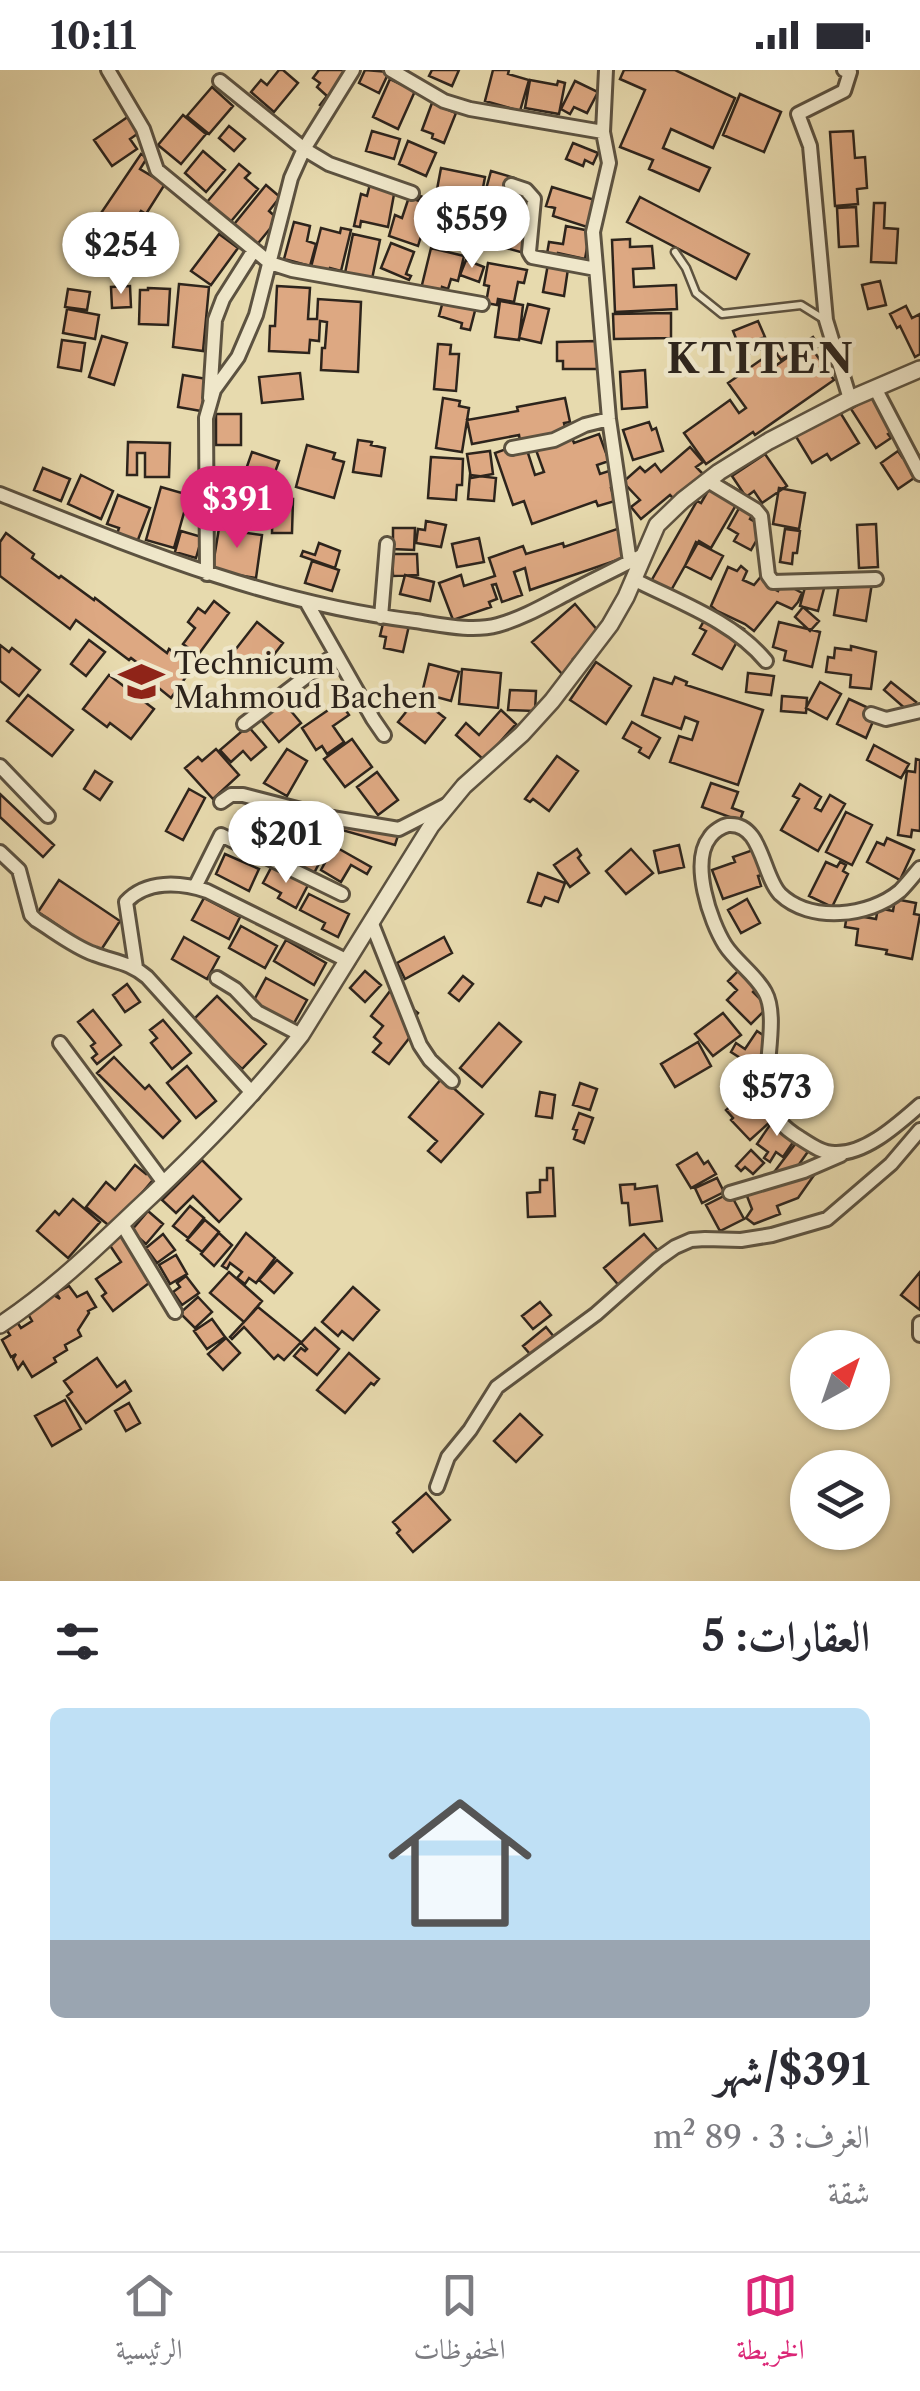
<!DOCTYPE html>
<html lang="ar">
<head>
<meta charset="utf-8">
<style>
  body { margin:0; font-family:"Libre Caslon Text",Amiri,serif; background:#f7f7f7; color:#2b2b33; direction:rtl; height:100vh; display:flex; flex-direction:column; font-size:38px; white-space:nowrap }
  * { box-sizing:border-box; margin:0 }
  p { font-size:32px; color:#7c7c81 }
  .icon { flex:none; width:55px; height:55px; fill:none; stroke:currentColor; stroke-width:2; stroke-linecap:round; stroke-linejoin:round }
  .map { position:relative; height:1511px; overflow:hidden; direction:ltr }
  .sheet { display:flex; flex-direction:column; background:#fff; flex:1 }
  .sheet>* { flex:none }
  .needle { width:65px; rotate:40deg }
  .tools { position:absolute; left:790px; top:1260px; display:grid; gap:20px }
  .tools a { display:grid; place-items:center; width:100px; height:100px; border-radius:50%; background:#fff; box-shadow:0 2px 8px #0004; font-size:50px }
  .price { position:absolute; translate:-50% -85px; padding:0 22px; border-radius:35px; background:#fff; color:#222; font-size:32px; line-height:65px; filter:drop-shadow(0 2px 5px #0008) }
  .price::after { content:''; position:absolute; left:50%; top:60px; width:30px; height:22px; margin-left:-15px; background:inherit; clip-path:polygon(0 0,100% 0,50% 100%) }
  .price.selected { background:#db2777; color:#fff }
  ul { padding:0; list-style:none }
  li { display:grid; align-content:center; gap:20px; height:530px; padding:0 50px }
  li span { display:grid; place-items:center; height:310px; border-radius:15px; color:#555 }
  li>.icon { margin-inline-start:auto }
  span .icon { width:180px; height:180px; fill:#fffc; stroke-width:1 }
  li b { font-size:42px }
  h2 { display:flex; justify-content:space-between; align-items:center; height:120px; padding:0 50px; font-size:42px }
  .status { display:flex; justify-content:space-between; align-items:center; height:70px; padding:0 50px; background:#fff; direction:ltr }
  .status svg { height:28px; fill:currentColor }
  .menu { display:flex; justify-content:space-around; align-items:center; height:140px; border-top:2px solid #e1e1e2; background:#fff; font-size:28px; color:#7c7c81 }
  .menu a { display:grid; justify-items:center; gap:5px }
  .menu .selected { color:#db2777 }
  .map>svg:first-child { display:block }
  .building { fill:#dda882; stroke:#2d241c; stroke-width:2.5 }
  .lines { fill:none; stroke-linecap:round; stroke-linejoin:round }
  .service-casing { stroke:#5c5240; stroke-width:11 }
  .minor-casing { stroke:#5c5240; stroke-width:18 }
  .tertiary-casing { stroke:#5c5240; stroke-width:20 }
  .service { stroke:#efe7ca; stroke-width:6 }
  .minor { stroke:#efe7ca; stroke-width:12 }
  .tertiary { stroke:#efe7ca; stroke-width:15 }
  .labels { text-anchor:middle; stroke-width:9; stroke-linejoin:round; paint-order:stroke }
  .poi-label { font-size:30px; fill:#2d241c; stroke:#efe7ca; text-anchor:start }
  .district-label { font-size:40px; font-weight:bold; letter-spacing:2.5px; fill:#2d241c; stroke:#efe7ca }
</style>
</head>
<body>
<div class="status"><b>10:11</b><svg viewBox="0 0 49 12"><path d="M0 12V9h3v3zM5 12V6h3v6zM10 12V3h3v9zM15 12V0h3v12zM26 1h20v11H26zM47 4h2v5h-2z"/></svg></div>
<div class="map">
<svg width="920" height="1511" viewBox="0 0 920 1511">
  <rect width="100%" height="100%" fill="#e7daae"/>
  <filter id="stains"><feTurbulence type="fractalNoise" baseFrequency=".002" numOctaves="4"/><feColorMatrix values="0 0 0 0 .2 0 0 0 0 .09 0 0 0 0 .02 0 0 0 .5 -.17"/></filter>
  <radialGradient id="worn" r=".72"><stop offset=".6" stop-color="#630" stop-opacity="0"/><stop offset="1" stop-color="#630" stop-opacity=".3"/></radialGradient>
  <!-- building -->
  <path class="building" d="M279 0H283L298 13 274 42 251 22 261 10 267 15Z
    M319 0H352L323 37 320 35 327 26 317 17 320 13 313 8Z
    M365 0 389 2 379 23 359 13Z
    M432 0H459L452 16 429 6Z
    M493 0H509L508 4 529 10 520 41 485 31Z
    M624 0H675L735 28 713 78 671 59 663 78 710 98 699 121 649 99 653 90 620 77 645 20 620 9Z
    M390 9 415 21 398 59 373 47Z
    M530 10 557 15 558 11 565 13 559 44 525 38Z
    M575 11 598 22 587 43 574 37 570 44 561 39Z
    M212 17 233 36 209 64 187 46Z
    M740 24 781 42 764 82 723 65Z
    M432 33 456 43 444 73 432 68 433 64 422 60Z
    M132 44 143 60 130 69 137 79 112 96 94 70Z
    M183 45 206 64 181 94 158 75Z
    M229 56 245 69 234 81 219 68Z
    M372 61 400 69 394 89 366 81Z
    M853 61 855 88 865 87 867 118 857 119 858 134 835 136 830 62Z
    M408 71 436 83 426 106 399 94Z
    M573 73 598 83 593 94 585 90 583 96 566 89Z
    M203 81 225 100 206 122 185 103Z
    M141 84 147 88 140 99 165 114 146 144 141 141 125 166 97 149Z
    M239 94 250 103 245 108 258 119 228 155 222 149 224 146 207 132Z
    M441 98 485 107 479 139 435 130Z
    M491 101 515 108 504 147 480 141Z
    M370 114 395 119 388 157 361 151 360 157 354 156 361 124 367 126Z
    M266 115 280 127 269 141 278 149 255 177 231 158Z
    M552 117 595 130 587 157 553 146 555 138 546 136Z
    M420 126 432 130 418 176 389 166 395 145 402 148 409 127 419 131Z
    M640 127 749 184 736 209 627 152Z
    M874 133H885L884 158 898 159 896 193 871 192Z
    M856 137 858 176 839 177 837 138Z
    M495 147 531 157 524 183 488 173Z
    M436 148 461 154 454 179 430 173Z
    M294 152 310 156 307 171 316 174 310 196 284 189Z
    M566 156 590 161 585 189 558 183 557 192 546 190 549 172 563 174Z
    M321 158 340 163 341 158 351 160 341 201 330 198 327 209 309 205Z
    M219 164 238 178 211 215 191 201Z
    M353 164 380 170 372 209 345 203Z
    M630 169V177L652 176 654 198 633 199 634 217 676 215 677 239 615 242 612 170Z
    M391 173 414 182 406 204 411 206 409 210 381 198Z
    M431 178 464 186 458 211 451 209 448 219 442 217 440 228 420 223Z
    M466 190 484 197 479 212 460 205Z
    M569 192 564 226 543 222 548 194Z
    M488 193 527 200 524 213 518 212 514 232 498 229 497 235 486 233 489 216 484 215Z
    M880 211 886 235 868 239 862 215Z
    M179 214 209 217 203 281 173 277Z
    M130 216 131 237 112 238 111 217Z
    M277 216 310 218 308 249H317L318 229 361 232 358 302 321 300 322 278H325L327 252 320 251 319 271 310 270 309 283 269 281 270 256H275Z
    M148 218 170 219 168 255 139 254 140 220H148Z
    M68 219 90 222 87 240 65 237Z
    M446 220 478 229 470 260 461 258 462 253 439 246Z
    M500 231 523 235 519 270 495 267Z
    M528 234 549 239 541 273 519 268Z
    M906 236 912 248 920 244V284L915 287 900 256 897 258 890 244Z
    M67 239 99 245 95 269 63 263Z
    M671 243V268L614 269 613 244Z
    M758 251 765 267 757 270 761 279 743 286 733 261Z
    M102 266 127 273 114 315 89 307Z
    M813 267 819 276 813 280 834 310 755 365 753 362 706 394 684 363 730 330 739 343 746 338 728 313 768 285 772 290 760 299 764 304 795 282 794 281 781 290 777 284 796 271 799 276Z
    M62 270 85 273 81 301 58 297Z
    M597 271 598 299H563V291H557V272Z
    M438 274 451 275 450 284H459L456 321 434 319Z
    M645 300 647 337 622 339 620 302Z
    M300 303 303 329 262 333 259 307Z
    M183 305 207 309 201 341 178 337Z
    M880 321 902 355 888 364 891 368 876 378 851 339Z
    M443 328 460 331 459 336 469 338 462 382 436 378Z
    M565 328 570 352 564 353 566 362 520 371 519 365 472 374 467 350 518 341 517 337Z
    M838 339 859 373 831 390 827 384 812 393 795 365Z
    M216 344H241V375H216Z
    M649 352 652 360 656 358 663 381 633 390 623 360Z
    M599 364 609 391 597 395 600 404 612 400 617 416 611 418 615 431 598 436 596 431 532 454 524 431 513 435 495 383 512 377 514 385 527 380 535 405 544 402 536 380 572 368 574 373Z
    M358 370 372 372 371 375 385 378 381 406 353 402Z
    M128 372 170 373 169 407H145V383H137V405H127Z
    M307 375 335 383 333 389 344 392 334 428 296 417Z
    M690 377 703 392 696 397 704 405 675 430 670 425 641 449 631 437 640 430 623 412 640 397 645 402 655 394 661 402Z
    M915 379 920 387V404L898 419 881 393 898 381 902 387Z
    M490 381 493 404 471 408 467 384Z
    M252 382 279 391 260 444 234 434Z
    M765 384 787 416 762 433 754 421 746 427 732 406Z
    M431 387 463 389 462 415H457L456 430 428 428Z
    M43 398 70 409 61 431 34 420Z
    M81 405 113 421 101 449 68 434Z
    M470 405 496 408 494 431 468 429Z
    M719 409 743 423 711 478 699 471 669 524 650 513 697 431 701 433 712 414Z
    M161 417 189 425 174 478 146 470Z
    M779 418 805 423 799 459 773 454Z
    M215 420 232 423 230 434 234 435 232 448 216 445 218 432 213 431Z
    M118 425 150 438 136 475 116 467 119 458 107 454Z
    M273 429H293L292 463H272Z
    M743 431 756 438 750 449 764 457 751 480 734 471 738 464 728 458Z
    M426 451 446 455 441 477 416 473 418 459 425 460Z
    M220 452 241 455 240 462 262 465 256 508 212 501Z
    M876 454 878 497 859 498 857 455Z
    M623 457 632 485 530 520 525 498 514 502 522 525 502 532 496 514 492 515 497 529 489 532 491 537 453 550 439 513 461 505 464 516 495 506 489 488 523 476 526 484 563 473 564 477Z
    M393 458H415L414 480 393 479Z
    M785 459 800 461 797 483H793L792 494 780 492Z
    M181 461 202 467 196 488 175 482Z
    M6 463 34 484 32 488 59 508 61 506 94 530 95 528 167 583 169 579 193 597 171 628 155 615 159 609 131 588 129 590 76 550 70 559 0 506V472Z
    M479 468 484 492 457 497 452 474Z
    M696 472 723 486 711 509 685 496Z
    M319 473 340 481 335 498 301 486 303 481 315 485Z
    M392 484H417L418 505 393 506Z
    M312 491 339 500 332 521 305 513Z
    M741 496 747 501 743 510 754 515 763 504 772 511 770 517 778 521 782 512 802 523 798 532 792 539 777 532 754 561 745 554 717 541 711 536 728 497 737 501Z
    M405 505 434 512 430 531 400 524Z
    M808 506 826 511 818 541 800 536Z
    M840 508 872 513 866 551 834 545Z
    M214 531 229 543 198 585 183 574 195 558 188 552 198 538 205 543Z
    M575 534 599 562 573 589 578 594 565 607 532 572Z
    M803 537 819 551 810 561 795 547Z
    M710 540 744 559 722 599 693 584 706 561 700 558Z
    M385 545 410 551 403 582 384 578 386 567 380 566Z
    M257 552 283 573 259 604 232 584Z
    M779 552 820 562 812 597 784 590 786 581 773 577Z
    M89 570 105 582 86 606 71 594Z
    M0 575 9 582 12 578 40 600 19 626 0 611Z
    M851 576 876 582 871 619 850 617 851 605 826 602 828 587 834 588 835 578 851 580Z
    M596 592 631 616 606 654 570 630Z
    M429 594 459 602 451 631 422 623Z
    M462 599 501 603 498 638 459 634Z
    M748 603 774 606 771 625 746 622Z
    M109 605 154 639 131 669 110 653 107 657 83 639Z
    M675 607 687 612 686 615 763 640 738 715 670 692 679 666 692 670 698 652 685 647 681 659 642 645 654 608 672 614Z
    M820 612 841 624 827 649 806 638Z
    M891 612 916 632 908 641 884 620Z
    M510 620 536 621 535 641 508 640Z
    M28 625 73 660 52 686 7 651Z
    M782 626 807 628 806 643 781 641Z
    M418 627 445 648 425 673 398 652Z
    M280 628 301 653 279 672 258 646Z
    M849 629 877 642 866 668 837 654Z
    M340 632 349 645 333 656 344 672 327 684 322 676 316 680 302 658Z
    M501 640 516 654 484 690 456 665 466 653 479 665Z
    M632 652 660 668 649 688 639 682 641 678 623 668Z
    M248 656 266 677 251 690 243 681 231 692 220 680Z
    M352 669 372 697 345 717 324 689Z
    M874 675 909 694 901 708 867 690Z
    M216 679 239 705 213 729 185 698 198 687 202 691Z
    M287 679 307 691 287 726 264 713Z
    M557 686 578 701 549 741 533 729 530 732 525 729Z
    M916 689 920 690V761L912 760 911 767 898 765 907 701 915 702Z
    M95 701 112 712 100 730 84 719Z
    M377 702 398 730 378 745 357 717Z
    M711 713 738 722 732 738 743 742 738 755 729 751 730 747 702 737Z
    M800 714 821 727 815 738 821 741 830 725 845 734 818 781 781 760 799 729 793 726Z
    M189 719 205 728 183 770 166 761Z
    M0 724 54 775 43 787 0 747Z
    M252 734 288 754 276 776 240 757Z
    M328 739 400 759 395 775 324 755Z
    M846 742 872 755 852 795 826 782Z
    M288 764 324 784 313 805 277 784Z
    M887 768 914 780 900 810 867 792 877 772 884 775Z
    M679 775 684 797 659 803 654 781Z
    M334 776 371 797 367 804 351 795 341 812 321 800Z
    M577 779 581 785 578 788 589 803 570 817 554 795Z
    M631 779 653 803 626 824 606 801Z
    M753 780 762 805 758 806 761 816 723 829 712 800 735 792 733 787Z
    M225 784 259 799 249 821 216 804Z
    M826 792 837 797 840 792 846 795 843 801 848 804 832 837 809 826Z
    M272 796 308 815 296 838 278 828 281 823 263 813Z
    M538 803 565 813 558 832 545 827 541 836 528 832Z
    M59 810 120 851 99 883 38 842Z
    M309 824 349 844 338 867 322 859 325 853 300 840Z
    M204 828 240 847 229 869 192 850Z
    M747 829 760 853 741 863 728 840Z
    M895 829 916 833 914 844 920 845 912 889 886 884 887 880 856 875 858 859 845 857 847 844 876 849 878 838 893 841Z
    M241 856 277 876 265 898 229 878Z
    M184 867 219 887 207 909 172 889Z
    M444 867 452 883 405 909 397 893Z
    M286 870 326 893 314 915 274 891Z
    M743 896 761 913 753 922 768 937 751 954 727 930 737 920 728 911Z
    M365 901 381 915 365 932 350 918Z
    M463 906 473 914 459 931 449 923Z
    M266 908 307 930 293 955 253 932Z
    M127 914 140 932 125 942 113 925Z
    M390 921 418 943 408 957 414 962 389 994 373 982 381 973 374 967 383 956 371 946Z
    M217 926 266 974 242 999 192 951Z
    M93 940 121 975 97 994 92 988 97 984 91 976 95 973 78 952Z
    M723 943 741 965 713 986 695 964Z
    M163 950 191 983 172 999 151 973 157 968 150 960Z
    M499 953 521 972 482 1017 460 998Z
    M757 961 776 974 752 1011 738 1001 745 991 731 982 736 973 745 979Z
    M698 972 711 996 675 1017 661 994Z
    M114 987 145 1019 149 1015 180 1051 163 1068 97 1003Z
    M187 996 216 1031 196 1048 167 1013Z
    M442 1008 483 1044 441 1092 428 1081 437 1071 409 1047Z
    M580 1013 597 1019 590 1040 573 1035Z
    M540 1022 555 1025 552 1048 536 1046Z
    M744 1024 771 1051 750 1070 731 1050 733 1048 726 1040Z
    M579 1043 593 1048 584 1073 574 1069 577 1060 573 1059Z
    M776 1046 798 1065 783 1087 776 1082 770 1092 764 1088 768 1082 757 1074Z
    M802 1065 814 1073 788 1110 775 1101Z
    M751 1080 764 1093 753 1104 745 1097 741 1101 736 1096Z
    M697 1083 704 1094 708 1091 716 1104 691 1118 677 1095Z
    M202 1090 241 1129 219 1152 193 1126 176 1143 162 1130Z
    M824 1091 798 1128 777 1136 780 1144 754 1154 746 1148 752 1139 745 1121Z
    M135 1095 146 1104 151 1098 158 1104 112 1158 86 1137 106 1112 115 1120Z
    M547 1098H553L555 1146 528 1147 527 1123 540 1122V1110H547Z
    M717 1108 724 1122 702 1133 695 1118Z
    M635 1114V1119L657 1116 662 1151 630 1155 628 1133H622L620 1115Z
    M730 1123 744 1149 720 1161 706 1135Z
    M73 1129 100 1152 68 1188 37 1161 55 1141 59 1145Z
    M190 1136 204 1148 188 1168 173 1156Z
    M148 1141 163 1154 146 1174 131 1161Z
    M205 1150 219 1162 202 1182 187 1170Z
    M126 1162 158 1206 113 1241 102 1226 106 1223 96 1209 121 1192 109 1174Z
    M219 1163 232 1175 214 1196 201 1184Z
    M246 1163 275 1188 256 1213 249 1208 245 1214 237 1208 242 1202 230 1193 227 1199 222 1196Z
    M163 1164 175 1180 157 1193 146 1178Z
    M644 1164 661 1184 621 1218 604 1198Z
    M176 1185 187 1204 170 1214 159 1195Z
    M277 1190 292 1203 274 1223 259 1210Z
    M229 1202 262 1231 244 1252 210 1223Z
    M920 1202V1240L901 1225Z
    M186 1206 199 1223 182 1235 173 1222 180 1217 177 1213Z
    M69 1216 77 1227 87 1222 96 1237 88 1241 89 1243 78 1260 81 1266 65 1275 67 1280 54 1288 56 1292 32 1307 23 1292 18 1299 13 1289 16 1284 11 1287 2 1270 10 1265 6 1259 17 1252 21 1258 32 1251 28 1244 52 1224 60 1229 56 1223Z
    M353 1217 379 1240 353 1270 342 1261 338 1266 322 1252Z
    M198 1227 212 1242 195 1258 180 1243Z
    M540 1232 551 1245 533 1259 522 1246Z
    M258 1237 301 1272 284 1290 278 1285 274 1289 244 1257 232 1269 230 1267Z
    M212 1249 225 1267 207 1279 194 1261Z
    M546 1257 559 1273 536 1291 523 1276Z
    M315 1258 339 1279 317 1305 294 1286 301 1278 305 1281 307 1279 301 1273Z
    M226 1268 240 1283 223 1300 208 1284Z
    M349 1283 379 1309 374 1315 371 1313 345 1343 317 1320Z
    M97 1288 117 1317 125 1311 131 1321 86 1353 67 1326 72 1322 64 1311Z
    M65 1330 81 1359 52 1376 35 1346Z
    M129 1333 140 1353 126 1361 115 1341Z
    M520 1344 542 1365 516 1392 494 1371Z
    M426 1423 450 1450 413 1482 397 1463 400 1460 393 1452Z"/>
  <g class="lines">
    <defs>
      <path id="service" d="M675 182 686 198 696 223 722 244 801 235 825 250"/>
      <path id="minor" d="M108 0 143 59 157 100 270 193 292 200 482 234
        M391 0 444 31 470 39 603 62
        M606 0 603 62 609 93 593 162 609 349 630 492
        M844 0 850 2 844 21 798 44 810 76 826 250 850 329
        M220 11 304 79 329 94 412 123
        M511 115 526 120 534 129 529 182 532 187 596 199
        M875 318 920 404
        M210 328 215 250 223 229 254 180
        M512 378 554 370 585 355 609 349
        M708 411 756 440 761 446 768 505 773 512 876 509
        M0 424C138 479 267 533 415 551 442 555 472 562 498 555 523 548 545 535 568 523 593 510 618 498 643 485
        M207 504 206 348 214 320 238 287 256 245 291 108 304 79 353 0
        M633 509C678 532 733 551 766 591
        M307 533 373 649 384 665
        M381 547 387 474
        M871 644 886 649 920 641
        M244 654 336 584
        M0 696 48 746
        M221 732 231 725H243L332 748 399 759 446 735
        M0 782 19 800 31 845 36 850C54 861 74 877 94 884 115 892 129 892 147 907L253 1024
        M920 798C914 805 907 814 900 821 869 847 810 853 780 824 762 805 762 752 728 755 722 756 713 762 710 767 690 792 710 851 725 875 736 892 755 904 765 922 779 947 763 998 768 1028 771 1046 785 1059 800 1068 811 1075 822 1083 835 1083 866 1084 898 1054 920 1035
        M195 817 221 765 342 824
        M372 854 420 975 430 990 452 1011
        M136 898 126 832C146 810 180 812 207 821L348 891
        M217 908 235 919 257 942 301 965
        M60 973 164 1113
        M730 1123 804 1101 841 1085
        M122 1154 175 1242
        M920 1253V1265
        M437 1417 448 1387 470 1360 497 1317 596 1244 658 1189 675 1177 691 1170 705 1169 741 1170 772 1165 827 1149 891 1094 920 1060"/>
      <path id="tertiary" d="M0 1255C50 1222 93 1181 136 1140 195 1085 252 1028 301 965L431 756 464 716 522 664 552 631 610 555 626 527 657 455 683 430 719 402 769 371 850 329 920 299"/>
    </defs>
    <!-- service casing -->
    <use href="#service" class="service-casing"/>
    <!-- minor casing -->
    <use href="#minor" class="minor-casing"/>
    <!-- tertiary casing -->
    <use href="#tertiary" class="tertiary-casing"/>
    <!-- service -->
    <use href="#service" class="service"/>
    <!-- minor -->
    <use href="#minor" class="minor"/>
    <!-- tertiary -->
    <use href="#tertiary" class="tertiary"/>
  </g>
  <!-- icons -->
  <defs>
    <symbol id="school-bare" viewBox="-9 -9 18 18"><path d="M0-5L7-2L0 1L-7-2ZM-4 1L0 2.5L4 1V4Q0 6-4 4Z" fill="#8f2418" stroke="#efe7ca" stroke-width="2.5" paint-order="stroke"/></symbol>
  </defs>
  <g fill-rule="evenodd">
    <use href="#school-bare" x="110" y="580" width="63" height="63"/>
  </g>
  <g class="labels">
    <!-- poi labels -->
    <g class="poi-label">
      <text x="174" y="604">Technicum<tspan x="174" dy="34">Mahmoud Bachen</tspan></text>
    </g>
    <!-- district labels -->
    <g class="district-label">
      <text x="761" y="303">KTITEN</text>
    </g>
  </g>
  <rect width="100%" height="100%" filter="url(#stains)"/>
  <rect width="100%" height="100%" fill="url(#worn)"/>
</svg>
<div class="tools">
<a><svg class="needle" viewBox="-14 -14 28 28"><path d="M0-13l5 13h-10z" fill="#e53935"/><path d="M0 13l5-13h-10z" fill="#7c7c81"/></svg></a>
<a><svg class="icon" aria-label="layers" viewBox="0 0 24 24"><path d="M12 4l9 5-9 5-9-5zM3 14l9 5 9-5"/></svg></a>
</div>
<b class="price" style="left:472px;top:201px">$559</b>
<b class="price" style="left:121px;top:227px">$254</b>
<b class="price selected" style="left:237px;top:481px">$391</b>
<b class="price" style="left:286px;top:816px">$201</b>
<b class="price" style="left:777px;top:1069px">$573</b>
</div>
<section class="sheet">
<h2>العقارات: 5<svg class="icon" aria-label="filters" viewBox="0 0 24 24"><path d="M4 7h16M4 17h16"/><circle cx="9" cy="7" r="2"/><circle cx="15" cy="17" r="2"/></svg></h2>
<ul>
<li><span style="background:linear-gradient(#bfe0f5 75%,#9aa5b1 0)"><svg class="icon" aria-label="home" viewBox="0 0 24 24"><path d="M3 11l9-7 9 7M6 9v11h12V9"/></svg></span><div><b>$391/شهر</b><p>الغرف: 3 · 89 m²</p><p>شقة</p></div></li>
</ul>
</section>
<nav class="menu">
<a class="selected"><svg class="icon" aria-label="map" viewBox="0 0 24 24"><path d="M3 6l6-2 6 2 6-2v14l-6 2-6-2-6 2zM9 4v14M15 6v14"/></svg>الخريطة</a>
<a><svg class="icon" aria-label="saved" viewBox="0 0 24 24"><path d="M7 4h10v16l-5-4-5 4z"/></svg>المحفوظات</a>
<a><svg class="icon" aria-label="home" viewBox="0 0 24 24"><path d="M3 11l9-7 9 7M6 9v11h12V9"/></svg>الرئيسية</a>
</nav>
</body>
</html>
